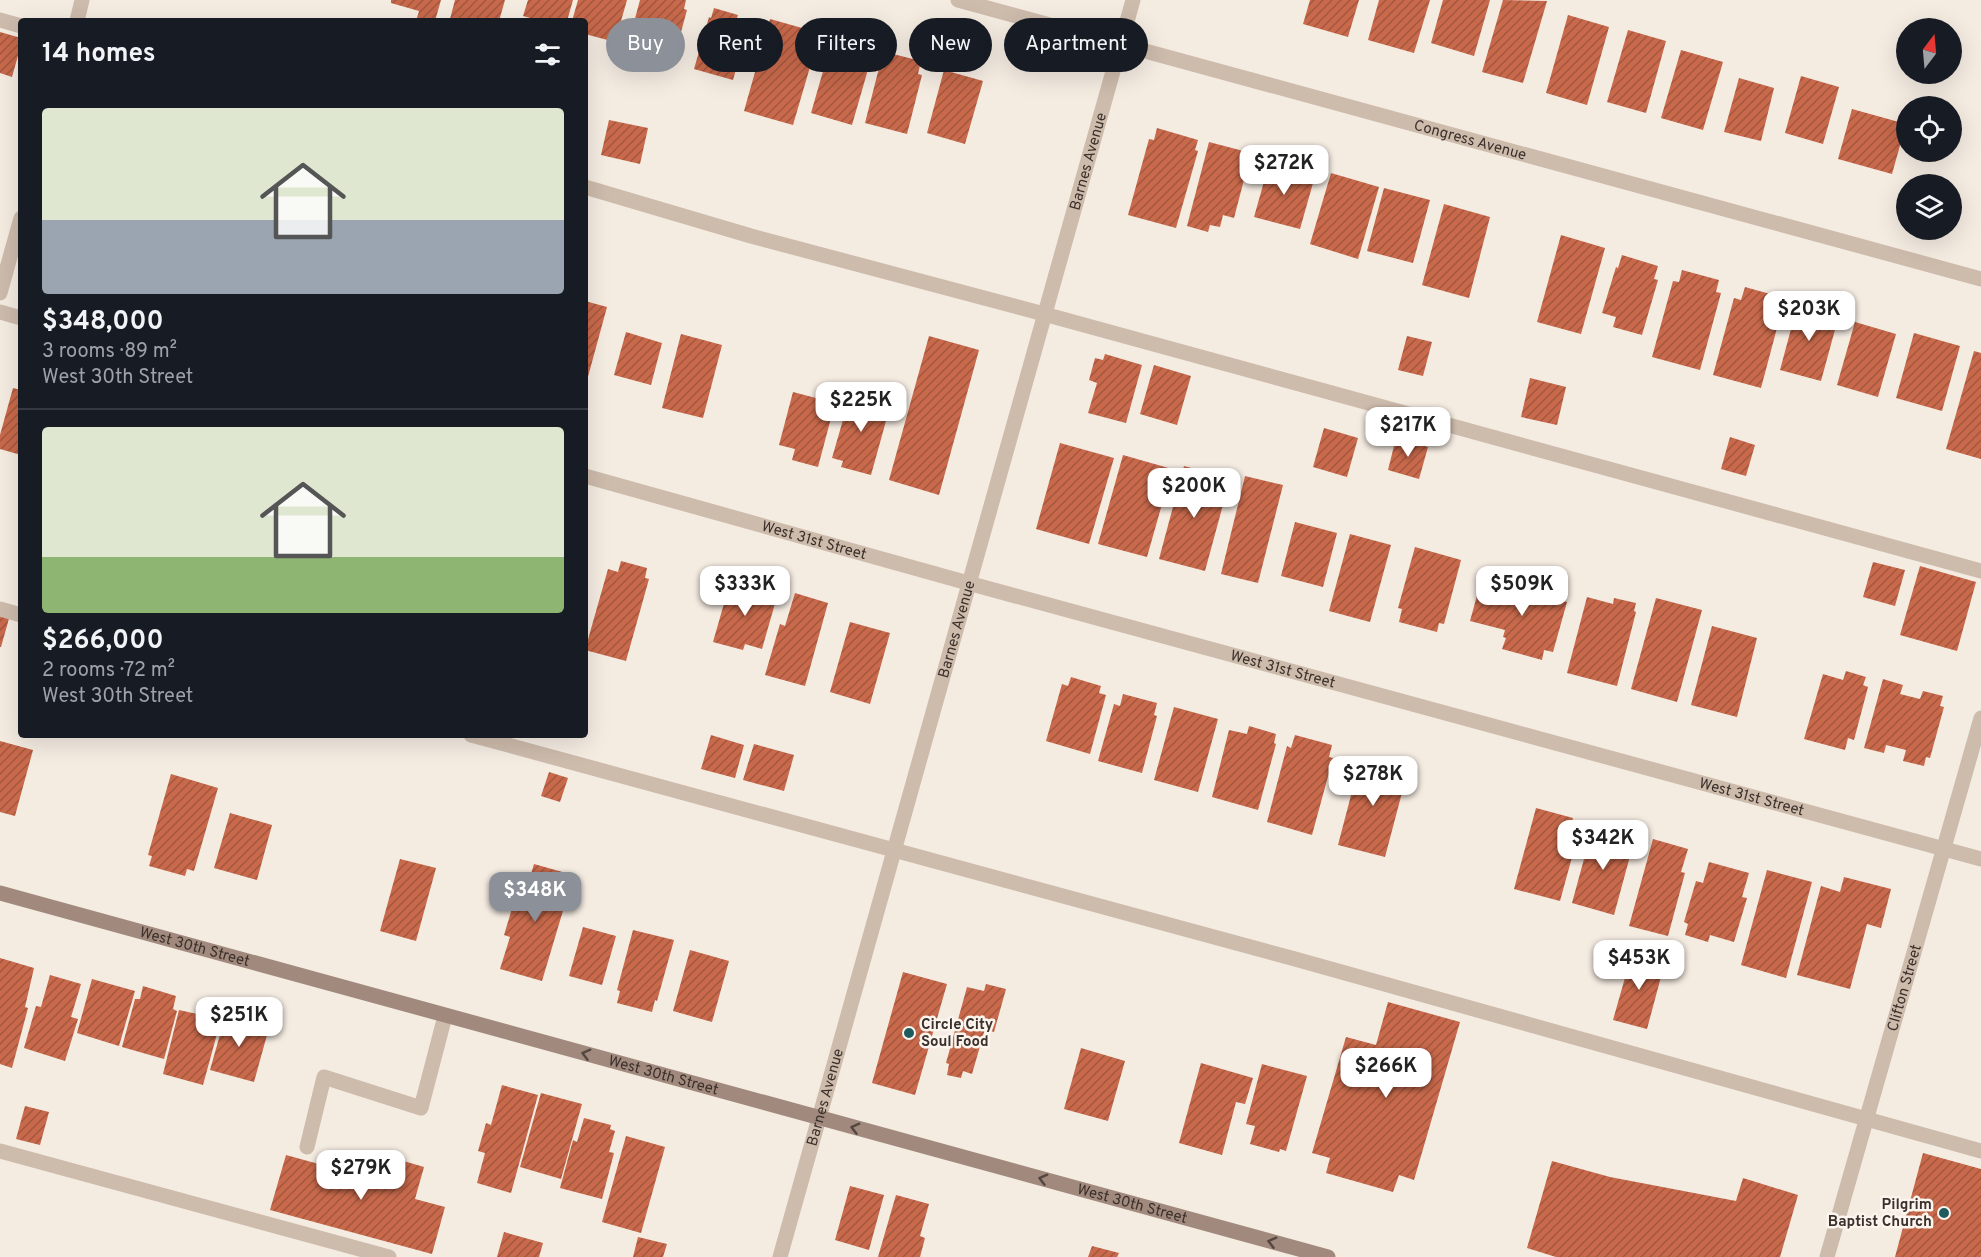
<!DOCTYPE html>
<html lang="en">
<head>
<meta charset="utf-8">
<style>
  body { margin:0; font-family:Overpass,sans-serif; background:#242831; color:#f1f3f6; height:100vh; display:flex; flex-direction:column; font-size:22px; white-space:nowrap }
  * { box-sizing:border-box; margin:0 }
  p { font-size:20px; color:#9ea1a6 }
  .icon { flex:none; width:33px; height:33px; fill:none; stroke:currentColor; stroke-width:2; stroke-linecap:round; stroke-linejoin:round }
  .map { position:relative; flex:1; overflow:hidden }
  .sheet { position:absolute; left:18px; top:18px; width:570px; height:720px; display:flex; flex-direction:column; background:#171b24; border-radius:6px; box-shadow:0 6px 24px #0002 }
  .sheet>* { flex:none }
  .hud { position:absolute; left:606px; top:18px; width:570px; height:54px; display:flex; gap:12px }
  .needle { width:39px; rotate:16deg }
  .buttons { position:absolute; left:1896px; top:18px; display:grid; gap:12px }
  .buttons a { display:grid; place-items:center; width:66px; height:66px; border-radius:50%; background:#171b24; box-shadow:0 6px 24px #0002; font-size:30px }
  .price { position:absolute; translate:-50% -51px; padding:0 14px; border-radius:12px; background:#fff; color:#222; font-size:20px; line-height:39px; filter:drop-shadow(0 2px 3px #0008) }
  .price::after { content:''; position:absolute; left:50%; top:36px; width:18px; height:14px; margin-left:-9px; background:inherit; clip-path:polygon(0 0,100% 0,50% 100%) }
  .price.current { background:#8c9099; color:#fff }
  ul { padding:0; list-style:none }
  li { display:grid; align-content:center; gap:12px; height:318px; padding:0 24px }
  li+li { border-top:2px solid #363941 }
  li span { display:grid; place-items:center; height:186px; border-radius:6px; color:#555 }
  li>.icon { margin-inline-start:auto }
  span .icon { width:108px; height:108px; fill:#fffc; stroke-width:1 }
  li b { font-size:26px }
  h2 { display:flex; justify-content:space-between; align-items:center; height:72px; padding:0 24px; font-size:26px }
  .pill { padding:0 21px; border-radius:27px; background:#171b24; box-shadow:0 6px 24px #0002; font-size:21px; line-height:54px }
  .pill.current { background:#8c9099; color:#fff }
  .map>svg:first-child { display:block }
  .building { fill:url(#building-hatch) }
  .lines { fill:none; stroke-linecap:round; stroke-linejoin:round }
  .service { stroke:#cdbbac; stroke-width:15 }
  .minor { stroke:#cdbbac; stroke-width:15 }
  .tertiary { stroke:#cdbbac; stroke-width:15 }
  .secondary { stroke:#a18a7d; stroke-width:15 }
  .oneway { stroke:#544640 }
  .poi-dot { fill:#1f5a5e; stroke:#fbf5ee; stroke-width:2 }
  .labels { text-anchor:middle; stroke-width:5; stroke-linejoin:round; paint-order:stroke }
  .street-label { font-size:15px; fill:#3b302b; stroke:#fbf5ee }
  .poi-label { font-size:15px; font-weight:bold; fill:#3b302b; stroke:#fbf5ee; text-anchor:start }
</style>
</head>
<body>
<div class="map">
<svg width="1981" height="1257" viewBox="0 0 1981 1257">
  <defs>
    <pattern id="building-hatch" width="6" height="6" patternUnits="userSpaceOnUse" patternTransform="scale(1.5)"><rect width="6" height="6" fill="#c8694b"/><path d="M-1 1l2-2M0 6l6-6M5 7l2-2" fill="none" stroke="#a4573f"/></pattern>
  </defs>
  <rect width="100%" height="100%" fill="#f4ebe1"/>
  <!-- building -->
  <path class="building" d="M391 0H441L435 21H416L419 11 391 3Z
    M455 0H505L499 21H457L450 19Z
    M528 0H573L567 21H529L530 18 523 16Z
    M578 0H627L615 42 585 34V21H572Z
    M640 0H686L684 9 687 10 675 54 629 41Z
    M1310 0H1359L1348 37 1303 24Z
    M1379 0H1430L1414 53 1368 40Z
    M1443 0H1490L1474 56 1431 43Z
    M1503 0 1547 1 1523 83 1482 72Z
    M714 8 738 15 735 24 748 27 733 80 694 69 709 17 711 18Z
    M1568 15 1609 27 1587 105 1546 93Z
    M770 19 820 33 793 125 744 111Z
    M1628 30 1666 41 1646 113 1607 102Z
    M0 32 21 38V45L12 77 0 73Z
    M830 47 871 59 852 125 811 113Z
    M1681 50 1723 62 1703 130 1661 118Z
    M889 53 921 61 918 74 922 75 907 134 865 123 880 64 886 65Z
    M944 70 983 81 965 144 927 133Z
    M1801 76 1839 87 1823 144 1785 133Z
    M1739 78 1774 88 1761 141 1724 132Z
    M1852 109 1906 124 1892 174 1838 159Z
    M609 120 648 128 640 164 601 155Z
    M1157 128 1198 140 1195 150 1198 151 1176 228 1128 215 1149 139 1154 140Z
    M1209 142 1251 153 1234 218 1223 215 1220 227 1210 225 1208 232 1187 226Z
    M1269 164 1315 176 1300 229 1254 217Z
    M1331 173 1379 187 1358 259 1310 244Z
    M1384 188 1430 200 1413 263 1367 251Z
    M1444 204 1490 217 1469 298 1422 285Z
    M1561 235 1605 248 1581 334 1537 322Z
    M1622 255 1658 266 1654 279 1658 280 1642 335 1613 327 1616 317 1602 313 1616 267 1618 268Z
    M1682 270 1719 280 1716 292 1721 293 1700 370 1652 357 1673 281 1679 282Z
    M1745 287 1785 298 1761 388 1713 375 1734 298 1741 300Z
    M585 301 607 307 586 384 585 383Z
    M1798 303 1839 315 1821 381 1780 370Z
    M1855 322 1896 334 1878 397 1837 385Z
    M626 332 662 343 651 385 614 375Z
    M1914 333 1960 346 1942 411 1896 398Z
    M681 334 722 345 703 418 662 408Z
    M929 336 979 350 939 495 889 480Z
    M1407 336 1432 342 1423 376 1398 370Z
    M1974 351 1981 353V459L1946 449Z
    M1105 354 1142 365 1126 423 1088 413 1097 383 1089 380 1095 358 1103 360Z
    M1154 365 1191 376 1177 425 1140 414Z
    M1530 378 1566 387 1557 425 1521 417Z
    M13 388 21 390V455L0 449V435Z
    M793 392 835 403 818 467 792 460 795 449 779 445Z
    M851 392 891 403 871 475 841 467 843 461 832 458Z
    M1324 428 1358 438 1347 477 1313 467Z
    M1730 437 1755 445 1746 476 1721 469Z
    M1396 438 1428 447 1419 479 1388 470Z
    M1060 443 1114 458 1089 544 1036 529Z
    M1123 455 1172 469 1147 557 1098 544Z
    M1184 466 1230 479 1205 571 1159 559Z
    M1245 476 1283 485 1258 583 1221 574Z
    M1295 522 1337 533 1323 587 1281 576Z
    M1350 534 1391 545 1370 622 1329 611Z
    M1415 547 1461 560 1444 624 1439 623 1437 632 1399 622 1402 609 1398 608Z
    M621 561 647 568 645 578 649 579 626 661 585 650 608 569 618 572Z
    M1873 562 1905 570 1895 606 1863 597Z
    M1920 566 1976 582 1957 651 1900 635Z
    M1481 581 1517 591 1518 588 1538 593 1540 586 1563 592 1561 600 1567 602 1553 652 1544 650 1542 660 1502 649 1506 638 1503 637 1505 630 1470 621Z
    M749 582 772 589 769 599 776 600 762 649 745 644 743 650 713 642 729 586 746 591Z
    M795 593 828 603 805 686 765 675 780 624 785 626Z
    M1587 597 1613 604 1614 598 1636 603 1634 611 1636 612 1617 686 1567 673Z
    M1656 598 1702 610 1677 702 1631 689Z
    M0 612 10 615 1 647H0Z
    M850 622 890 633 870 704 830 692Z
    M1712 626 1757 638 1737 717 1691 705Z
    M1846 671 1866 677 1863 685 1868 687 1854 740 1848 738 1845 750 1804 739 1823 674 1843 680Z
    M1071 677 1101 686 1099 693 1106 695 1090 754 1046 741 1062 684 1068 686Z
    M1883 679 1903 685 1900 694 1920 699 1923 691 1943 696 1940 706 1944 707 1930 758 1926 757 1924 766 1903 761 1906 750 1886 745 1884 753 1864 748Z
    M1123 694 1157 703 1154 715 1157 716 1142 773 1098 761 1114 704 1120 706Z
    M1174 707 1218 719 1198 792 1154 780Z
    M1249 726 1276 734 1274 743 1276 744 1258 810 1212 797 1229 730 1247 734Z
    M711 735 744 745 735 778 701 769Z
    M1295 735 1332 745 1329 757 1333 758 1312 835 1267 822 1287 746 1291 748Z
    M0 741 33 750 15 816 0 812Z
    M754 744 794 755 784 791 743 780Z
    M1361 757 1408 770 1385 857 1338 845Z
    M549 772 568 778 560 802 541 796Z
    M171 774 218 788 194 871 187 869 185 876 149 866 152 856 148 855Z
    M1536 808 1573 818 1571 826 1580 828 1560 901 1514 889Z
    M230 813 272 825 257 880 214 868Z
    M1593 826 1621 834 1619 841 1633 845 1614 915 1572 903Z
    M1653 839 1688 849 1681 872 1685 873 1668 936 1629 926Z
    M400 859 436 868 416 941 380 931Z
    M1709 862 1749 873 1742 897 1747 898 1734 942 1710 935 1708 942 1685 935 1688 924 1684 922 1696 881 1703 883Z
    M534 864 566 873 560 892 568 894 542 981 500 969 510 937 504 935 520 882 528 884Z
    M1767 870 1812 882 1786 978 1741 965Z
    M1844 877 1891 889 1881 928 1867 924 1850 989 1797 975 1821 886 1840 892Z
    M583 927 616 936 602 985 569 976Z
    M633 930 674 940 657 1001 655 1000 652 1012 617 1003 620 991 617 990Z
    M690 950 729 961 712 1022 673 1011Z
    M1632 953 1665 962 1647 1029 1613 1020Z
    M0 958 34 968 25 1007 28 1008 12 1068 0 1064Z
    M903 972 947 984 915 1095 872 1083Z
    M50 975 81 984 71 1017 78 1019 65 1061 24 1048 36 1006 41 1007Z
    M92 979 135 991 119 1046 77 1033Z
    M986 984 1006 989 994 1032 985 1029 972 1074 963 1071 961 1078 947 1075 949 1064 946 1063 967 987 984 991Z
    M143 986 176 996 173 1009 177 1011 164 1059 122 1047 135 999H140Z
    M1388 1002 1460 1022 1414 1180 1399 1175 1393 1192 1326 1173 1330 1158 1312 1153 1346 1037 1376 1045Z
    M199 1005 223 1012 203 1085 163 1074 179 1010 197 1014Z
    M229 1014 263 1023 260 1033 267 1035 254 1082 210 1070 223 1024 226 1025Z
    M1081 1048 1125 1061 1108 1121 1064 1109Z
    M1201 1063 1253 1078 1245 1104 1236 1102 1222 1155 1179 1143Z
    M1262 1064 1307 1076 1286 1151 1280 1149 1279 1152 1250 1144 1255 1126 1246 1124Z
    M502 1085 538 1095 511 1193 477 1183 485 1153 478 1151 486 1123 491 1125Z
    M541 1093 582 1104 561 1179 520 1167Z
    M25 1106 49 1112 40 1145 16 1139Z
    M584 1118 611 1125 610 1129 615 1131 609 1152 614 1153 602 1199 560 1188 573 1140 577 1142Z
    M626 1136 665 1147 641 1233 602 1222Z
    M1923 1153 1981 1169V1257H1895Z
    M380 1154 424 1167 415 1199 445 1207 432 1254 270 1210 286 1155 373 1179Z
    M1552 1161 1610 1177 1736 1201 1743 1178 1798 1195 1780 1257H1556L1527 1248Z
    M850 1186 884 1195 869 1250 835 1240Z
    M896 1195 929 1204 920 1236 925 1238 920 1257H878Z
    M504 1232 543 1243 539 1257H497Z
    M638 1237 667 1244 663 1257H633Z
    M1092 1246 1119 1253 1117 1257H1088Z"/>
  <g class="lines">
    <!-- service -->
    <path class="service" d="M0 20 21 26
      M585 187 751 236 1044 314 1981 571
      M0 609 21 615
      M471 735 1295 959 1981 1151
      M307 1147 324 1077 421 1108 445 1016
      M0 1151 389 1257"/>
    <!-- minor -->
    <g class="minor">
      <path id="s1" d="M958 0 1981 279"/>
      <path d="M77 21 82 0"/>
      <path d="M0 293 21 218"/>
      <path d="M0 312 21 318"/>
      <path id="s2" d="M585 476 968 583 1981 859"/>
      <path id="s3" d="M780 1257 1133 0"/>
    </g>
    <!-- tertiary -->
    <path class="tertiary" id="s4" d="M1827 1257 1981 718"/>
    <!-- secondary -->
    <path class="secondary" id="s5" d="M0 893 1328 1257"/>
  </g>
  <!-- one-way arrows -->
  <defs><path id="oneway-chevron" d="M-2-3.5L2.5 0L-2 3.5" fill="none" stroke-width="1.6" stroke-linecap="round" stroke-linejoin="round" transform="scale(1.5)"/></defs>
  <g class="oneway">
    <use href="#oneway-chevron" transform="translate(586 1054) rotate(-165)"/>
    <use href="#oneway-chevron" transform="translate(855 1128) rotate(-165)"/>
    <use href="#oneway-chevron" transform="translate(1043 1179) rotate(-165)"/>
    <use href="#oneway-chevron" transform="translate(1272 1242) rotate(-165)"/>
  </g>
  <!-- markers -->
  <g class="poi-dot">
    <circle cx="909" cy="1033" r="6"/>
    <circle cx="1944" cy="1213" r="6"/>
  </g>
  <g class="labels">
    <!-- street labels -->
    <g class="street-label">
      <text dy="5" stroke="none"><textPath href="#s1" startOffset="531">Congress Avenue</textPath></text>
      <text dy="5" stroke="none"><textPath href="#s3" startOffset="1138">Barnes Avenue</textPath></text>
      <text dy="5" stroke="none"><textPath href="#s2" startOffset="238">West 31st Street</textPath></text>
      <text dy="5" stroke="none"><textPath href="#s3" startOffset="652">Barnes Avenue</textPath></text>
      <text dy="5" stroke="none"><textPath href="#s2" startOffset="724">West 31st Street</textPath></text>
      <text dy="5" stroke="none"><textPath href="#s2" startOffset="1210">West 31st Street</textPath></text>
      <text dy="5" stroke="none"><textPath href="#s5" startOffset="202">West 30th Street</textPath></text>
      <text dy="5" stroke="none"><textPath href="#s4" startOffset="280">Clifton Street</textPath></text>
      <text dy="5" stroke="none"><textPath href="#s5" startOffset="688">West 30th Street</textPath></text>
      <text dy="5" stroke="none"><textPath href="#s3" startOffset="166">Barnes Avenue</textPath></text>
      <text dy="5" stroke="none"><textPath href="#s5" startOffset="1174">West 30th Street</textPath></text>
    </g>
    <!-- poi labels -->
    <g class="poi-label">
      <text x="921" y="1029">Circle City<tspan x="921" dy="17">Soul Food</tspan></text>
      <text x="1932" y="1209" text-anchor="end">Pilgrim<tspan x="1932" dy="17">Baptist Church</tspan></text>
    </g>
  </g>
</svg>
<div class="buttons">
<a><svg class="needle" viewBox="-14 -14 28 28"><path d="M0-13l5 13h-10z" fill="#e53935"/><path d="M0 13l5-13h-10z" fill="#9ea1a6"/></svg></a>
<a><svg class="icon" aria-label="locate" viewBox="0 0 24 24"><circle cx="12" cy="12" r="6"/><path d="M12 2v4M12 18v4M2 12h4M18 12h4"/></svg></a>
<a><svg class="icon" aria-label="layers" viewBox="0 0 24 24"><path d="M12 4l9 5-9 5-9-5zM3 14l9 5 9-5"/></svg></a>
</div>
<b class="price" style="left:1284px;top:196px">$272K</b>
<b class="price" style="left:1809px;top:342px">$203K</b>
<b class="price" style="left:861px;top:433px">$225K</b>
<b class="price" style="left:1408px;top:458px">$217K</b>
<b class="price" style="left:1194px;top:519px">$200K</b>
<b class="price" style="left:745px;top:617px">$333K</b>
<b class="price" style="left:1522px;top:617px">$509K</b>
<b class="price" style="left:1373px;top:807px">$278K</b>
<b class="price" style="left:1603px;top:871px">$342K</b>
<b class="price current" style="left:535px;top:923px">$348K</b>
<b class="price" style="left:1639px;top:991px">$453K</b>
<b class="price" style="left:239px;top:1048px">$251K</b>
<b class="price" style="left:1386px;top:1099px">$266K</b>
<b class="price" style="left:361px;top:1201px">$279K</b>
<div class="hud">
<a class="pill current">Buy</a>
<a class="pill">Rent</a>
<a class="pill">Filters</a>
<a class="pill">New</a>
<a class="pill">Apartment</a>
</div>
<section class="sheet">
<h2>14 homes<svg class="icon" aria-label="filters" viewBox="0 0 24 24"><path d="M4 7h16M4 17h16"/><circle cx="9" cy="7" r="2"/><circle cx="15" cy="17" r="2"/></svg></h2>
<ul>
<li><span style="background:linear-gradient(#dfe7d0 60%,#9aa5b1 0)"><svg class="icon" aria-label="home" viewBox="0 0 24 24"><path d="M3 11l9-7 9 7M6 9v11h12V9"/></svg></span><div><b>$348,000</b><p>3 rooms · 89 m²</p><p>West 30th Street</p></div></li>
<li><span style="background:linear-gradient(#dfe7d0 70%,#8fb573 0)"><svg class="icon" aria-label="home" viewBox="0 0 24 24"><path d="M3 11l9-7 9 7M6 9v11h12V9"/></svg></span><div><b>$266,000</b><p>2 rooms · 72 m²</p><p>West 30th Street</p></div></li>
</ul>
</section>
</div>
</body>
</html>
